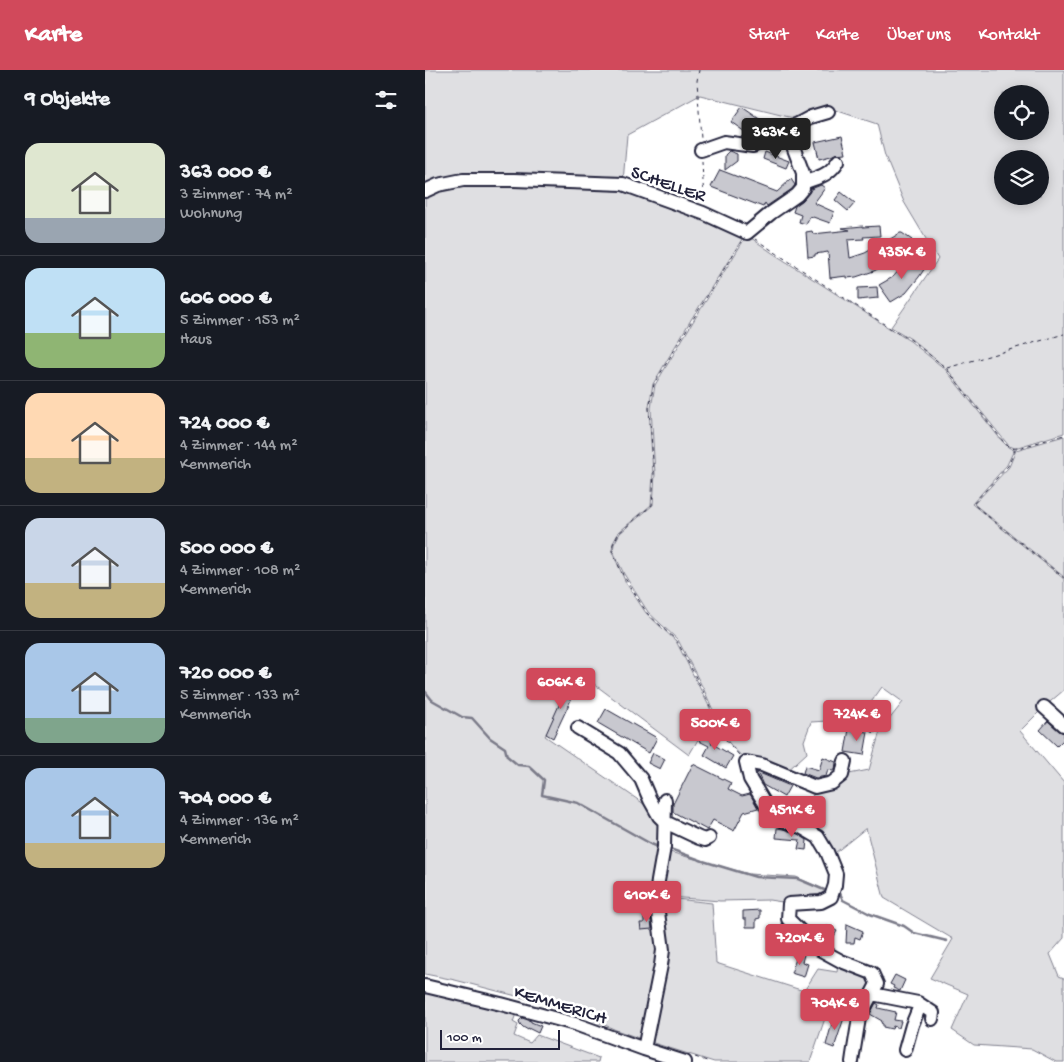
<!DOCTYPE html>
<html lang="de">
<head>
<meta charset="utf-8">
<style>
  body { margin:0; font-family:"Gochi Hand",sans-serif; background:#20242c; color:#f1f3f6; height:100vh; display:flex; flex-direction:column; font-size:19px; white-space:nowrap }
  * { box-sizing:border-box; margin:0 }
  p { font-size:16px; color:#9ea1a6 }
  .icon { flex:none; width:28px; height:28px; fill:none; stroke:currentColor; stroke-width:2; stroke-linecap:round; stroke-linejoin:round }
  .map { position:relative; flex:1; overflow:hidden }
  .drawer { display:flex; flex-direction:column; background:#171b24; width:425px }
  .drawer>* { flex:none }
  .fabs { position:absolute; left:569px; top:15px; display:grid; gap:10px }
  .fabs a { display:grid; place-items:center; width:55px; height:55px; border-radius:50%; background:#171b24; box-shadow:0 2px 12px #0003; font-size:25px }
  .scale { position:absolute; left:15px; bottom:12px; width:120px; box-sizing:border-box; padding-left:5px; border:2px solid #22223b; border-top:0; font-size:14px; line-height:18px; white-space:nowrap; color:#22223b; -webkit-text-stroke:4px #fff; paint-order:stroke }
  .price { position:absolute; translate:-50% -42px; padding:0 11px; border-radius:5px; background:#d1495b; color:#fff; font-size:16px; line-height:32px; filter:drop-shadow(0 1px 2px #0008) }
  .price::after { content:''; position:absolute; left:50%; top:30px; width:15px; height:11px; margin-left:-8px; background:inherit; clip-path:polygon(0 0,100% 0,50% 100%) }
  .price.active { background:#222; color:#fff }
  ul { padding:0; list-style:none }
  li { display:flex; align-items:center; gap:15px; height:125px; padding:0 25px }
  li+li { border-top:1px solid #363941 }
  li span { display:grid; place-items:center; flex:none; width:140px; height:100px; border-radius:15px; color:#555 }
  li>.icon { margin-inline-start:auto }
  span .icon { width:60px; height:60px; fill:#fffc; stroke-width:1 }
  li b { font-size:21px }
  h2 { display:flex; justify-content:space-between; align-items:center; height:60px; padding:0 25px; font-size:21px }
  header { display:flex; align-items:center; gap:30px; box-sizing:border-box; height:70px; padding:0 25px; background:#d1495b; color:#fff }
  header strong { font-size:24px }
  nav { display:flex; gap:28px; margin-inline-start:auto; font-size:18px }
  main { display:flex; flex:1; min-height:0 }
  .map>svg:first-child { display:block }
  .green { fill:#dfdfe2; stroke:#80808e; fill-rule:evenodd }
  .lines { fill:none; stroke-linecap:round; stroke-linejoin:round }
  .stream { stroke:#7a7a88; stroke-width:2.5 }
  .building { fill:#c8c8cf; stroke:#22223b }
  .minor-casing { stroke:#22223b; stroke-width:16 }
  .path { stroke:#22223b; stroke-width:1; stroke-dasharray:4 4; stroke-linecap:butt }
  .minor { stroke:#fff; stroke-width:12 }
  .labels { text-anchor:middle; stroke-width:5; stroke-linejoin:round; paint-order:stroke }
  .street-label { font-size:19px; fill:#22223b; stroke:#fff }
</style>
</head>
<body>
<header>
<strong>Karte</strong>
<nav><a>Start</a><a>Karte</a><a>Über uns</a><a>Kontakt</a></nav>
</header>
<main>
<section class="drawer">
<h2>9 Objekte<svg class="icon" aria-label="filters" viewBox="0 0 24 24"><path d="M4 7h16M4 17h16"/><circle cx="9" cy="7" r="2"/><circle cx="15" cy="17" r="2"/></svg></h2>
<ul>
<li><span style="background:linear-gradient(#dfe7d0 75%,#9aa5b1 0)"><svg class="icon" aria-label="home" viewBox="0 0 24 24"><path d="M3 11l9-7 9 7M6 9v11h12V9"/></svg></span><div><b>363 000 €</b><p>3 Zimmer · 74 m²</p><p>Wohnung</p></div></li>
<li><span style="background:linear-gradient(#bfe0f5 65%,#8fb573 0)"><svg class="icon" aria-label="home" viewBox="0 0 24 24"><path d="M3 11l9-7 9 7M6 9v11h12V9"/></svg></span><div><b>606 000 €</b><p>5 Zimmer · 153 m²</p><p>Haus</p></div></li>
<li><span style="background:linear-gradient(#ffd9b3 65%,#c2b280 0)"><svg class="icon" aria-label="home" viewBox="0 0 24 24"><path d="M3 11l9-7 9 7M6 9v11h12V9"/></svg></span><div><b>724 000 €</b><p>4 Zimmer · 144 m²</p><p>Kemmerich</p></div></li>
<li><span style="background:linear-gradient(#c9d6e8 65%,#c2b280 0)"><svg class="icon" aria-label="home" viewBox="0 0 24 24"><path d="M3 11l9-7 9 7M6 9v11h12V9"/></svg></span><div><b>500 000 €</b><p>4 Zimmer · 108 m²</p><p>Kemmerich</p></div></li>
<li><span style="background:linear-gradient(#a9c7e8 75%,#7fa58c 0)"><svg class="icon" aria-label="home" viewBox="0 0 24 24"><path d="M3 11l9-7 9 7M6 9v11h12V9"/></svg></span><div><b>720 000 €</b><p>5 Zimmer · 133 m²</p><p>Kemmerich</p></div></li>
<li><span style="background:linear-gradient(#a9c7e8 75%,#c2b280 0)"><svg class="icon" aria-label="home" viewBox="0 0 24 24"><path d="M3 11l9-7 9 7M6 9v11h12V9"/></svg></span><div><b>704 000 €</b><p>4 Zimmer · 136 m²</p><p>Kemmerich</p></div></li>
</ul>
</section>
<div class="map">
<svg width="639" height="992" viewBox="0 0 639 992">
  <rect width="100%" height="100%" fill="#fff"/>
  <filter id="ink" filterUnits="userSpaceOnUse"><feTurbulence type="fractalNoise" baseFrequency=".02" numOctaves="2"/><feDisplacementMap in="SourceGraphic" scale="10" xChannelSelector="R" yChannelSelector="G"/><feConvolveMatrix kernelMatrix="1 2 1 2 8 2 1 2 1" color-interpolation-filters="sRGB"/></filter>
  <g filter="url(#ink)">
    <!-- green -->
    <path class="green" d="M0 0H639V363L590 378 584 376 522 299 486 269 466 257 513 189 479 132 460 86 452 54 407 39 376 50 275 25 202 65 198 112 90 108 0 118ZM578 24H615V61H578ZM578 89H615V126H578Z
      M36 114 197 115 321 163 267 248 228 314 224 337 228 404 226 435 194 462 188 473 187 481 201 513 221 543 251 571 288 644 264 685 157 605 120 666 238 747 236 880 219 970 191 960 149 941 30 910 0 904V125Z
      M322 165 346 182 464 258 485 271 520 299 577 371 583 377 589 380 582 395 547 434 639 509V620L619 637 595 661 639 713V868L625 884 634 906 639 908V992H631L607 979 549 975 527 960 543 924 505 908 528 869 459 828 441 758 405 787 378 753 390 719 419 705 444 700 455 661 478 632 457 617 434 649 386 652 379 671 382 683 360 703 321 690 309 679 301 669 279 620 253 570 223 542 199 504 188 481 189 474 195 463 228 435 230 404 226 338 230 315 269 250Z
      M639 366V507L549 434 584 397 591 380Z
      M241 781 324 804 371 807 407 823 364 833 344 830 295 831 233 826Z
      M233 827 287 833 291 893 379 921 393 899 412 902 413 895 441 904 448 915 429 946 406 931 385 992H289L222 971 237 896Z
      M0 919 92 941 88 952 93 955 89 966 105 973 112 965 174 988 173 992H0Z"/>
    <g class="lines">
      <!-- stream -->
      <path class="stream" d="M0 621 7 630 37 647 47 648 65 668 80 678 82 686 93 695 104 696 119 710 117 725 153 733 226 774 231 776
        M245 779 278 791 331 807 373 809 404 822
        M414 821 418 830 445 844 479 856 489 863 522 871"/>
    </g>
    <!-- building -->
    <path class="building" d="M317 37 343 55 339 62 327 67 306 52Z
      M417 66 421 83 410 84 406 86 394 89 390 72Z
      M304 81 312 84V91L300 100V85Z
      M340 82 364 91 361 98 338 89Z
      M295 100 352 122 366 109 370 115 367 119 342 136 340 133 338 137 286 117Z
      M396 115 400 118 389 133 409 142 405 153 385 146 381 154 374 152 376 145 368 142 370 136 378 130 384 123 386 119Z
      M416 122 430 133 423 141 410 130Z
      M438 156V157L454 156 455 166 438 167 439 169 423 170 425 188 440 183 456 174 457 180 462 171 475 163H477L487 170 476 184 478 185 449 201 431 207 422 208V206L405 208 403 182 390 184V186L383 187 381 162 387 161 388 164 425 160 417 158Z
      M484 189 500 198 494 207 481 223 466 232 454 215 468 207Z
      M452 217 453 228 433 230V218Z
      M144 613 152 617 128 668 121 664Z
      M459 636 465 641 449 663 443 659Z
      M181 639 232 668 224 683 173 653Z
      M623 651 634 661 639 663V669L632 676 615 660Z
      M424 659 443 662 439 685 420 682Z
      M280 660 290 666 286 673 308 686 301 698 279 685 284 676 274 671Z
      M228 683 240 689 235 699 223 693Z
      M398 687 411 692 410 700 408 701 403 700 401 706 391 708 378 703 380 696 394 700Z
      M268 694 306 713 303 719 317 726 325 724 333 738 319 742 309 761 288 750 282 760 248 742V734Z
      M332 702 365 716 359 727 338 715Z
      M352 758 358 759 373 764 382 770 381 780 373 779 375 770 351 768Z
      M335 840V848L331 849V857H321V849H318V841Z
      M225 843 227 859 216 860 215 853H219V844Z
      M422 854 438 861 435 869 430 867 429 873H421Z
      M402 856 412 861 404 875 395 869Z
      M373 883 379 885 377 892 383 894 379 907 366 903Z
      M470 905 480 910 475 921 468 918 469 916 465 914Z
      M451 933 454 935 453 938 471 942 469 950 476 951 474 958 468 956 467 959 458 957V954L456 953 457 951 445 944Z
      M409 946 419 948 409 978 401 975Z
      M97 948 106 951V952L116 956 113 963 103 958V960L98 957 95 954 94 951Z"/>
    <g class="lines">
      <defs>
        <path id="minor" d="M276 80 299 72 328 76 369 56
          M378 113C393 107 404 106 413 91
          M0 121 13 115 38 110H89L198 114 278 143 322 163 346 143 372 125 378 118V103L369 79 367 67 369 56 386 47 403 42
          M619 637 639 655
          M153 658 194 683 216 709 225 730 234 746 240 752 274 768 280 770 284 768
          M420 691 417 705 407 713 390 717 337 695 321 692 325 709 348 747 376 757 393 767 402 782 411 804 410 815 406 827 396 832 364 834 363 849 394 879 416 891 447 903 452 914 434 948 428 985 427 992
          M0 916 76 934 150 954 219 979 260 992
          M447 924 493 933 508 943 507 949
          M219 979 236 895 238 880 231 827 233 811 239 777 240 730
          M480 980 487 955 494 938 493 933"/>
      </defs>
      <!-- minor casing -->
      <use href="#minor" class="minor-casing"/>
      <!-- path -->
      <path class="path" d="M274 0 272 11 276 69
        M277 91 279 132
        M330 169 398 214 465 258 486 270 521 298 578 371 584 377 590 379 639 365
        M522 298 639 264
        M590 380 583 396 548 434 639 508
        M314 685 300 669 278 621 252 571 222 543 198 505 187 481 188 474 194 463 227 435 229 404 224 338 229 314 268 249 316 172
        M270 987 285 992"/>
      <!-- minor -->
      <use href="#minor" class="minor"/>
    </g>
  </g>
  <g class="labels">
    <!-- street labels -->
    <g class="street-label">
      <text transform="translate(244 112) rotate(19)" y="7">SCHELLER</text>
      <text transform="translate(136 933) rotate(17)" y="7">KEMMERICH</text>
    </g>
  </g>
</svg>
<div class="fabs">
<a><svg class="icon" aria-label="locate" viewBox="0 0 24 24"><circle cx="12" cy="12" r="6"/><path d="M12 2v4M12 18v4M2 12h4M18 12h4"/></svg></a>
<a><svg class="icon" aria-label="layers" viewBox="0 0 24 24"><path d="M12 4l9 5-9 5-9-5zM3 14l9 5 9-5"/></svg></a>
</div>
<div class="scale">100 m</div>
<b class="price active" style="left:351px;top:90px">363K €</b>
<b class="price" style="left:477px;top:210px">435K €</b>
<b class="price" style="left:136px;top:640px">606K €</b>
<b class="price" style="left:432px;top:672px">724K €</b>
<b class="price" style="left:290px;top:681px">500K €</b>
<b class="price" style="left:367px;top:768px">451K €</b>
<b class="price" style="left:222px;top:853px">610K €</b>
<b class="price" style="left:375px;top:896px">720K €</b>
<b class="price" style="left:410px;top:961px">704K €</b>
</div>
</main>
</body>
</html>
